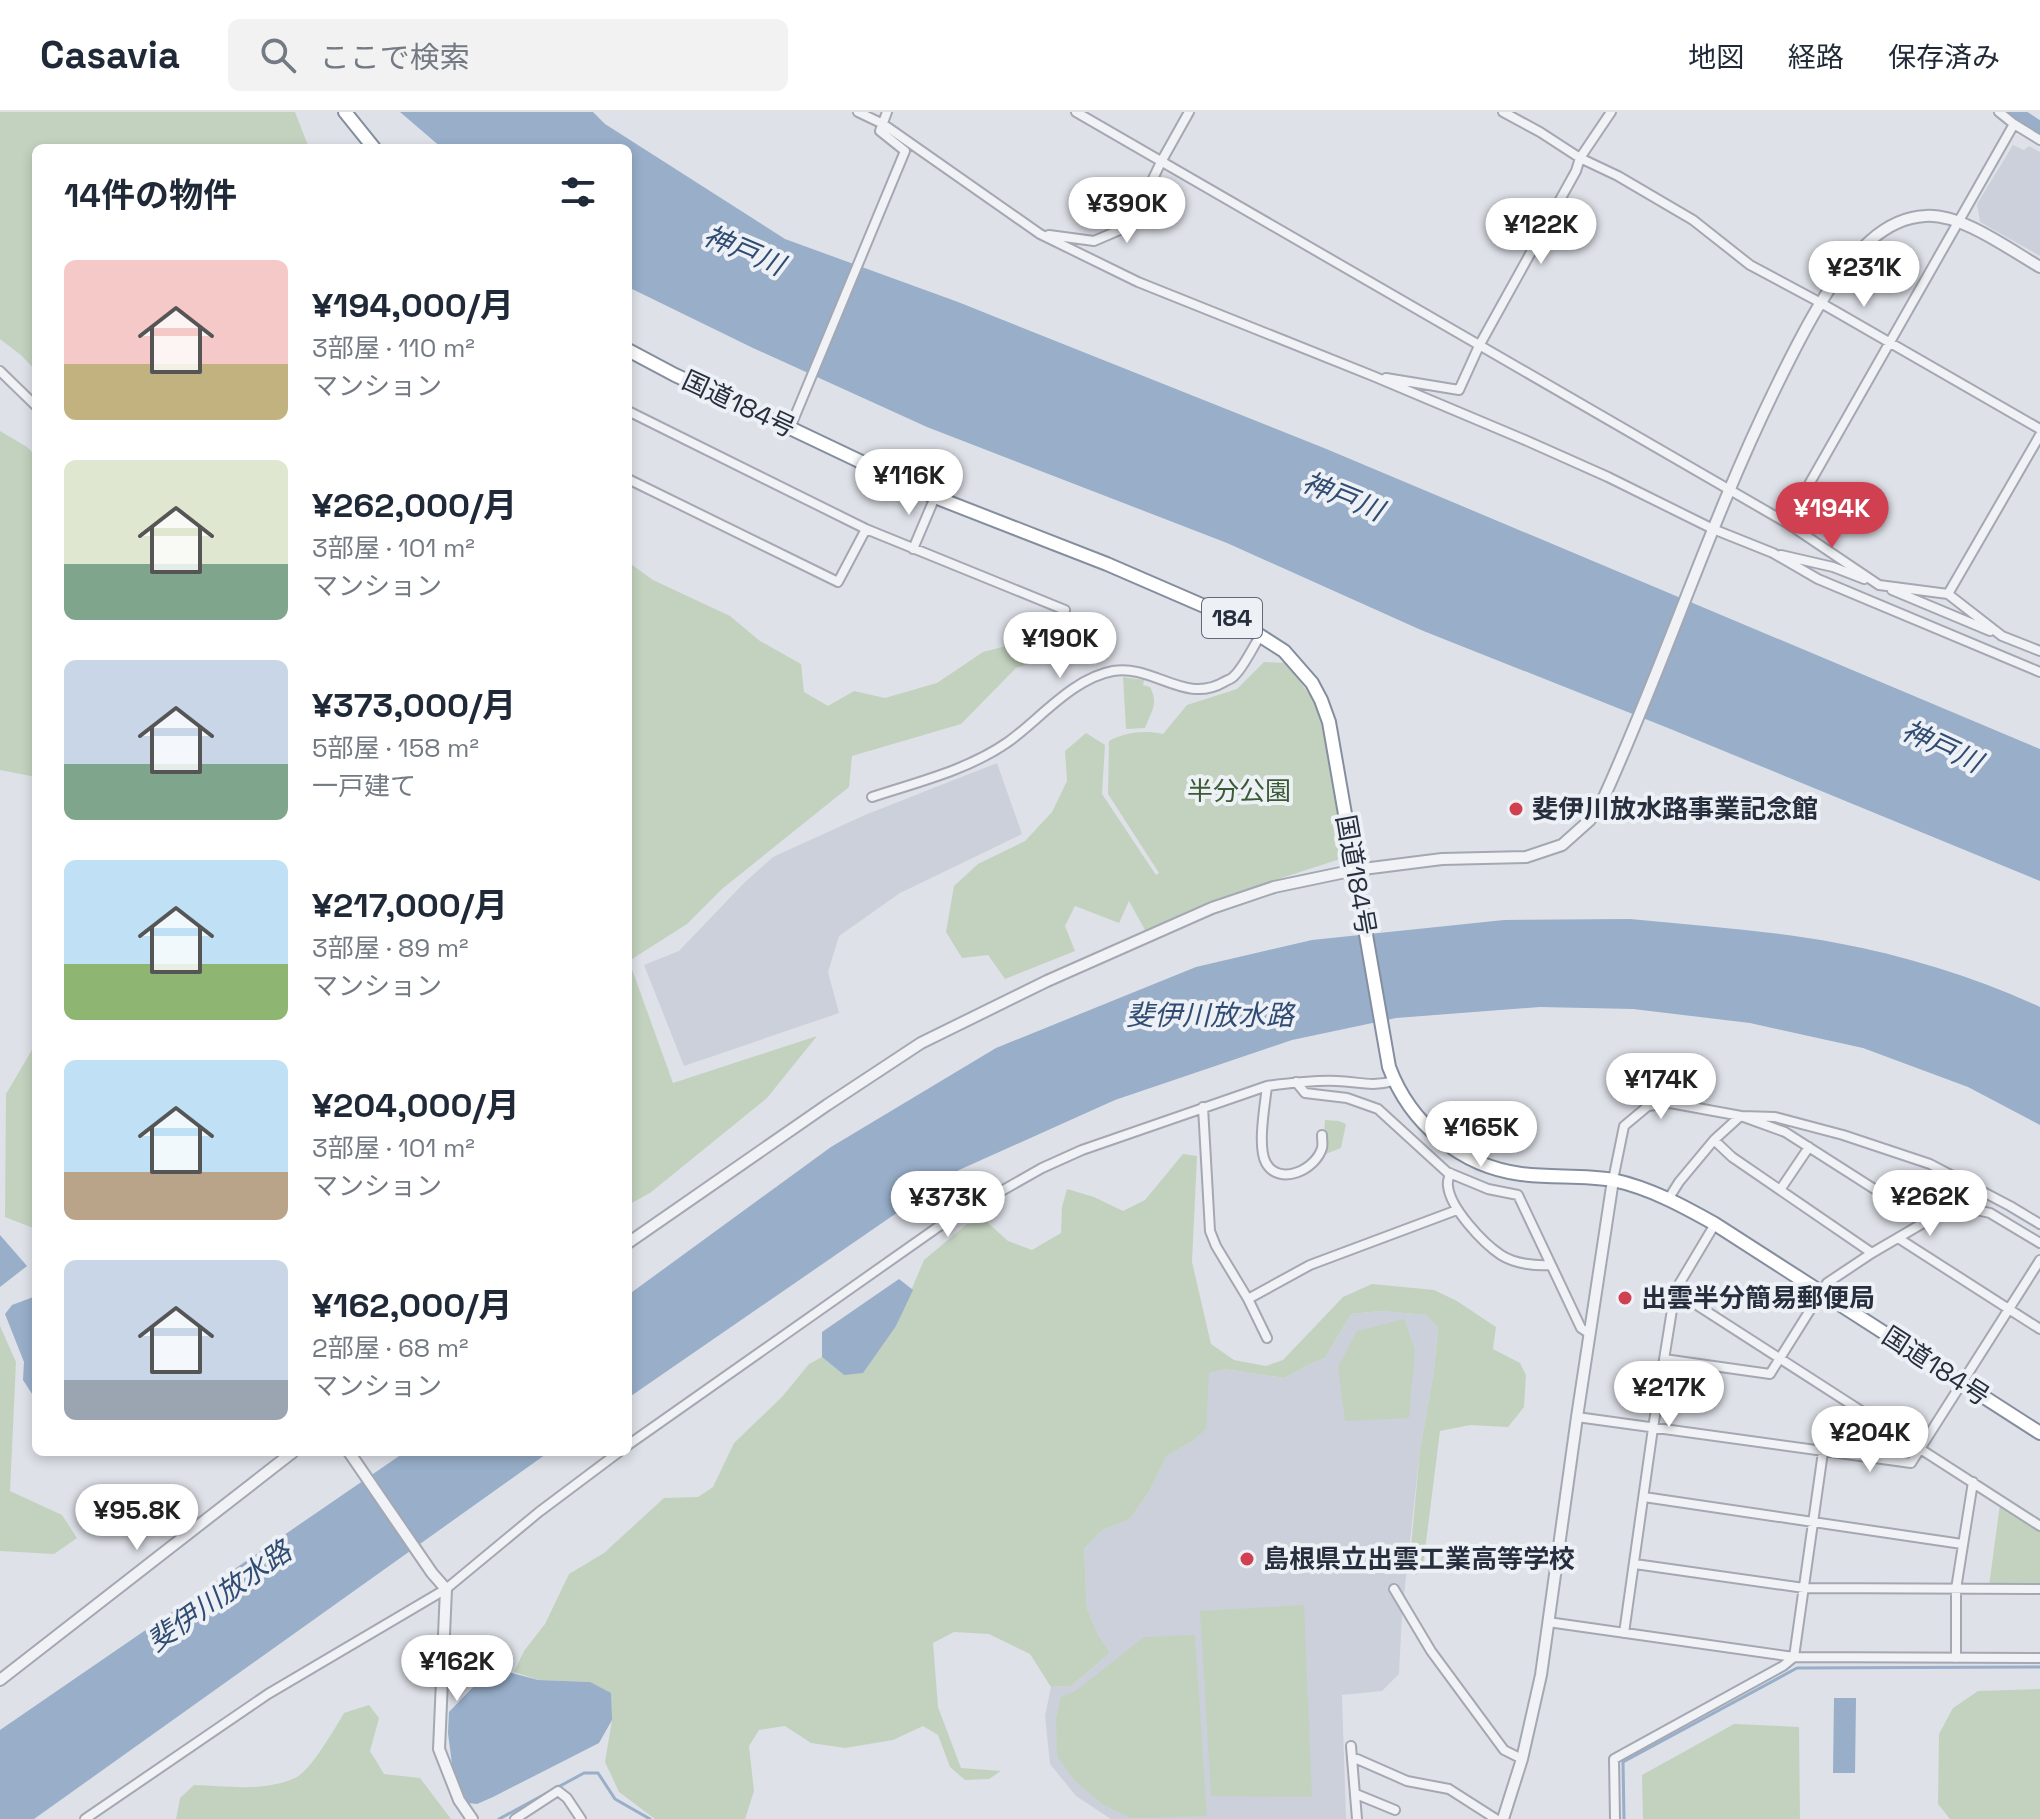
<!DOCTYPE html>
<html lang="ja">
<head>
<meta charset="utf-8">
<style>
  body { margin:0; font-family:"Space Grotesk","Noto Sans JP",sans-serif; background:#f2f2f3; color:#1f2937; height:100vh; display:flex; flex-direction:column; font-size:30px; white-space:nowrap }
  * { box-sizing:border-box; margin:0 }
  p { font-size:26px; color:#747a83 }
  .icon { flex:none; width:44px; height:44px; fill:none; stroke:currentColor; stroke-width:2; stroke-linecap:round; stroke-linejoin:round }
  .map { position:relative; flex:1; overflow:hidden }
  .details { position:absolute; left:32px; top:32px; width:600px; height:1312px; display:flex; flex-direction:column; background:#fff; border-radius:12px; box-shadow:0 4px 12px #0003 }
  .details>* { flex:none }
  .price { position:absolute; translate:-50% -68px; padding:0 18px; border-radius:28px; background:#fff; color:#222; font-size:26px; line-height:52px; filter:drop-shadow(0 2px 4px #0008) }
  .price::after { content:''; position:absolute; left:50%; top:48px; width:24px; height:18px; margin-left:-12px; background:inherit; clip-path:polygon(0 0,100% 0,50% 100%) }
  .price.on { background:#d04051; color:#fff }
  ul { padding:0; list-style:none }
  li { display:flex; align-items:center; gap:24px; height:200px; padding:0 32px }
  li span { display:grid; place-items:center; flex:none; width:224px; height:160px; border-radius:12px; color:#555 }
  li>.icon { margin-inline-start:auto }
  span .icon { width:96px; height:96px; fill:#fffc; stroke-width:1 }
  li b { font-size:34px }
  h2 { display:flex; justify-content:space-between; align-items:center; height:96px; padding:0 32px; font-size:34px }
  header { display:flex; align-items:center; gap:48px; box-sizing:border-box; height:112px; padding:0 40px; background:#fff; border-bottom:2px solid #e0e1e3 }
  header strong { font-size:38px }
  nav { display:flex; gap:44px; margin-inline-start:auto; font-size:28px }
  .search { width:560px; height:72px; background:#f2f2f3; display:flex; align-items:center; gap:20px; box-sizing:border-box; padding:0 28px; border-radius:12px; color:#747a83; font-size:30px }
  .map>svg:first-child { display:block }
  .built { fill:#ccd0da }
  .green { fill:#c3d2bf }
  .water { fill:#98aec9 }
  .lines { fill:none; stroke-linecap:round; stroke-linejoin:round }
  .stream { stroke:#98aec9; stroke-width:3 }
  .river { stroke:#98aec9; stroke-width:18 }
  .minor-casing { stroke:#a3a8b2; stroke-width:12 }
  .tertiary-casing { stroke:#a3a8b2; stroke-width:14 }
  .trunk-casing { stroke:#858e9f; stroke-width:16 }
  .minor { stroke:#f1f2f6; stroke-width:8 }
  .tertiary { stroke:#f1f2f6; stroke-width:10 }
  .trunk { stroke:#fff; stroke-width:12 }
  .poi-dot { fill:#d04051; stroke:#edf0f5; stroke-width:3 }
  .labels { text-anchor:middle; stroke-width:8; stroke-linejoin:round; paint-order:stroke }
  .shield { fill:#edf0f5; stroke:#626976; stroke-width:2 }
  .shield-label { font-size:24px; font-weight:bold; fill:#272f3f }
  .street-label { font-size:26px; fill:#272f3f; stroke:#edf0f5 }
  .park-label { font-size:26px; fill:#3a5b34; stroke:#edf0f5 }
  .poi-label { font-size:26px; font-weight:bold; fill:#272f3f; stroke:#edf0f5; text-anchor:start }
  .water-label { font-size:28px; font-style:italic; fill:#304c73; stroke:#edf0f5 }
</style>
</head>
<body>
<header>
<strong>Casavia</strong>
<div class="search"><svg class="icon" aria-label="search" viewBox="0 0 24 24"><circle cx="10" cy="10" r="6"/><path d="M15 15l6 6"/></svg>ここで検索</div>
<nav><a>地図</a><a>経路</a><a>保存済み</a></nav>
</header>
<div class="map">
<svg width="2040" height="1707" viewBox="0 0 2040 1707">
  <rect width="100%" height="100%" fill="#dee1e8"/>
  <!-- built -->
  <path class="built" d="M2013 33 2024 38 2029 34 2040 40V144L1980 110 1977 92Z
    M997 651 1022 722 900 781 839 824 828 860 839 901 684 954 644 853 679 839 743 772 773 745 865 703Z
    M1381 1199 1426 1203 1438 1216 1434 1258 1420 1338 1402 1502 1399 1562 1382 1579 1342 1583 1346 1707H1111L1076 1684 1050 1652 1045 1604 1051 1575 1071 1574 1110 1541 1097 1521 1087 1496 1084 1437 1101 1419 1130 1407 1150 1378 1167 1344 1191 1330 1208 1261 1224 1257 1284 1266 1308 1253 1325 1246 1351 1202Z"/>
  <!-- green -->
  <path class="green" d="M0 0H295L309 36H36V259L22 244 0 227Z
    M0 319 27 335 36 344V665L0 658Z
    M628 450 653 468 730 504 760 529 801 552 804 580 828 594 854 579 885 586 937 571 983 540 1068 518 1095 523 1088 533 1016 556 961 612 852 644 849 675 722 777 687 812 629 849 673 971 817 924 767 986 650 1081 628 1093Z
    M1264 550 1288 551 1320 599 1339 691 1343 746 1239 780 1145 818 1129 789 1119 811 1075 794 1065 814 1075 839 1005 867 988 843 962 846 946 820 954 774 978 752 1025 729 1052 700 1067 669 1065 639 1086 621 1105 633 1102 682 1156 763 1159 761 1108 682 1109 629C1126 620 1144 618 1163 622L1187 593 1237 577Z
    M1123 565 1144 568 1143 573 1150 575C1159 592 1151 600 1145 616L1126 617Z
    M36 931V1115L33 1116 5 1105 6 982Z
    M1325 1008 1339 1009 1346 1012 1341 1036 1323 1043Z
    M1183 1042 1197 1044 1192 1150 1211 1232 1234 1248 1266 1254 1283 1248 1343 1185 1372 1172 1434 1178 1457 1189 1496 1215 1493 1237 1520 1251 1526 1263 1524 1295 1508 1315 1470 1313 1440 1319 1423 1454 1416 1463 1409 1456 1420 1338 1434 1258 1438 1216 1426 1203 1381 1199 1351 1202 1325 1246 1308 1253 1284 1266 1224 1257 1209 1261 1206 1317 1191 1330 1167 1344 1150 1378 1130 1407 1101 1419 1084 1437 1087 1496 1097 1521 1110 1541 1071 1574 1051 1575 1030 1542 989 1522 954 1520 933 1531 938 1595 961 1656 1001 1659 989 1667 965 1668 950 1655 938 1623 923 1614 893 1628 845 1636 811 1631 785 1614 759 1618 749 1634 754 1679 745 1707H655L619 1680 605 1650 612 1608 590 1570 538 1568 514 1560 524 1539 545 1512 569 1462 604 1441 664 1386 698 1385 713 1375 734 1331 782 1285 809 1252 822 1245 844 1263 896 1214 924 1148 967 1112 987 1110 1008 1129 1032 1138 1061 1121 1062 1095 1067 1077 1094 1085 1123 1099 1145 1088Z
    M1404 1207 1415 1238 1409 1306 1345 1309 1338 1255 1357 1219Z
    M0 1214 16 1250 10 1379 62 1403 77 1426 54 1442 0 1439Z
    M2000 1392 2040 1418V1474H1989Z
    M1304 1493 1312 1685 1211 1684 1200 1499Z
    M1195 1523 1207 1704 1131 1706 1102 1692 1075 1669 1057 1644 1056 1607 1061 1585 1074 1580 1144 1525Z
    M2040 1577V1707H1950L1938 1692 1939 1622 1953 1596 1978 1579Z
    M369 1593 379 1606 370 1639 384 1662 420 1666 451 1707H176L180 1686 194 1673C227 1674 264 1680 295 1666 310 1660 335 1616 344 1601Z
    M1734 1612 1799 1615 1800 1707H1643L1642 1663Z"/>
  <!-- water -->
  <path class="water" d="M400 0H593L605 12 785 127 958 190 1324 336 2040 637V769L1668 616 1421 518 1227 431 927 315 753 236 628 175V36H442Z
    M1630 807C1699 814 1769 818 1837 831 1906 844 1976 865 2040 895V1013L1968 975 1863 936 1750 911 1633 897 1540 895 1396 906 1292 928 1115 988 959 1058 628 1286V1183L831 1035 996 936 1196 855 1312 828 1504 808Z
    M0 1123 27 1154 0 1175Z
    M899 1167 913 1178 896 1214 863 1261 844 1263 822 1245V1220Z
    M36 1184V1288L23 1268 24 1250 5 1202 12 1193Z
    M405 1340H549L34 1707H0V1618Z
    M508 1560 538 1568 590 1570 611 1581 612 1608 599 1631 493 1685 477 1692 468 1691 453 1660 448 1621 449 1600 479 1569Z
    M1834 1586H1856L1855 1661H1833Z"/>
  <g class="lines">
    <!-- stream -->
    <path class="stream" d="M499 1707 584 1661H598L615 1687 650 1707
      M1624 1707 1623 1650 1797 1556 2040 1555"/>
    <!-- river -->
    <path class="river" d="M2011 0 2040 19"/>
    <defs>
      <path id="minor" d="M858 0 883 12 1040 122 1138 170 1373 264 1525 328 1608 365 1713 417 1773 441 1818 467 2040 560
        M1076 0 1787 411 1879 473 1948 482 2002 524 2040 539
        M1503 0 1540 20 1580 46 1618 64 1693 108 1750 153 1821 191 2040 317
        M1999 0 2014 12 2040 28
        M1049 123 1094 129 1122 117 1136 102 1161 50 1189 0
        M0 259 36 294
        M1386 266 1459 278 1479 234 1576 59 1580 46 1611 0
        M628 299 866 417 1065 498
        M790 316 905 39 880 19 887 0
        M628 367 838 470 866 417
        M1787 411 2014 12
        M913 437 935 385
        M1781 443 1833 455 1864 467
        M1892 478 1990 519
        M1948 482 2040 323
        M872 685C918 670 968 658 1008 630 1039 608 1073 566 1113 559 1153 552 1185 593 1224 570 1227 568 1232 567 1234 564 1244 555 1253 534 1261 523
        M1296 970 1305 981 1347 986 1378 997 1447 1060 1488 1077 1518 1083 1581 1216 1590 1222
        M1267 974C1265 993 1257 1035 1266 1051 1280 1075 1316 1057 1322 1036 1323 1032 1322 1028 1322 1023
        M1203 995 1210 1119 1216 1134 1248 1187 1267 1226
        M1714 1028 1732 1045 1872 1141
        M1450 1061C1449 1065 1447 1070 1448 1074 1450 1096 1483 1131 1501 1143 1515 1152 1536 1154 1551 1153
        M1613 1068 1624 1014 1648 994 1670 991 1741 1004 1785 1020 1926 1110
        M1780 1078 1809 1035
        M1669 1086 1679 1070 1714 1028 1736 1008 1741 1004 1775 1005 1843 1023 1930 1052 2010 1094 2040 1112
        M1898 1126 2040 1217
        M1675 1179 2040 1414
        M1248 1187 1310 1153 1457 1098
        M1664 1247 1770 1262 1827 1171 1872 1141 1954 1093 1990 1101 2040 1131
        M1577 1305 1911 1351 2040 1148
        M628 1333 938 1115 1042 1056 1082 1038 1267 974C1290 971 1314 968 1337 969 1360 970 1371 975 1394 969
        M1644 1385 1962 1432
        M1635 1452 1804 1476 2040 1477
        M1394 1477 1431 1539 1504 1638 1522 1647
        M1548 1510 1794 1545 2040 1546
        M1624 1521 1653 1316 1675 1179 1715 1112
        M1956 1546V1477L1973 1370
        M1351 1634 1357 1707
        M1352 1648 1357 1647 1407 1669 1449 1677 1496 1707
        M1356 1682 1395 1698
        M85 1707 268 1582 446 1477 539 1400 619 1340
        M515 1707 558 1679 567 1686 581 1707
        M1615 1707 1614 1647 1783 1554 1794 1545 1823 1340"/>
      <path id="tertiary" d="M628 1131 827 993 921 931 1047 869 1212 796 1274 775 1355 758 1442 747 1526 745 1562 733 1590 708 1605 683C1666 548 1711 407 1776 275 1799 228 1831 162 1871 128 1886 115 1905 105 1925 104 1961 101 2010 138 2040 155
        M349 1340 432 1461 446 1477 439 1637 459 1688 472 1707
        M0 1568 293 1340
        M1503 1707 1522 1647 1541 1563 1577 1305 1613 1068"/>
      <path id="trunk" d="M345 0 374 36
        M628 238 675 263 790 316 935 385 1107 452 1234 507 1284 539 1312 571 1321 588 1329 610 1389 955C1410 1011 1460 1054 1521 1062 1551 1066 1583 1063 1613 1068 1650 1076 1683 1094 1715 1112L2040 1321"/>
    </defs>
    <!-- minor casing -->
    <use href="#minor" class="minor-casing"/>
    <!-- tertiary casing -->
    <use href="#tertiary" class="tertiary-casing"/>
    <!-- trunk casing -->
    <use href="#trunk" class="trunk-casing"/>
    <!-- minor -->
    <use href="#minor" class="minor"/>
    <!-- tertiary -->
    <use href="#tertiary" class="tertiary"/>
    <!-- trunk -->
    <use href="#trunk" class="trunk"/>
  </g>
  <!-- markers -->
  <g class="poi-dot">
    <circle cx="1516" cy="697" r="8"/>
    <circle cx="1625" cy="1186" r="8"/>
    <circle cx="1247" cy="1447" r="8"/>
  </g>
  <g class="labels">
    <!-- shield labels -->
    <rect class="shield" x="1202" y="486" width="60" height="40" rx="6"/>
    <g class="shield-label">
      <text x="1232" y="514">184</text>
    </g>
    <!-- street labels -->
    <g class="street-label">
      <text transform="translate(739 292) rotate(25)" y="9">国道184号</text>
      <text transform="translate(1356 763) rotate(80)" y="9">国道184号</text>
      <text transform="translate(1936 1254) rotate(33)" y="9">国道184号</text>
    </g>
    <!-- park labels -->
    <g class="park-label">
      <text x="1239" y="688">半分公園</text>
    </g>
    <!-- poi labels -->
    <g class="poi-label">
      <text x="1532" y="706">斐伊川放水路事業記念館</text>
      <text x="1641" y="1195">出雲半分簡易郵便局</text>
      <text x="1263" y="1456">島根県立出雲工業高等学校</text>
    </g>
    <!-- water labels -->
    <g class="water-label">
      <text transform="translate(744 138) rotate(23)" y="10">神戸川</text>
      <text transform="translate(1343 384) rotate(22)" y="10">神戸川</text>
      <text transform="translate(1942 634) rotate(25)" y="10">神戸川</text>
      <text x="1210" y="913">斐伊川放水路</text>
      <text transform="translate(219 1484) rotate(-35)" y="10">斐伊川放水路</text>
    </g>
  </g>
</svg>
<b class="price" style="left:1127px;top:133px">¥390K</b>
<b class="price" style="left:1541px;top:154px">¥122K</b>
<b class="price" style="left:1864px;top:197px">¥231K</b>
<b class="price" style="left:909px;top:405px">¥116K</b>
<b class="price on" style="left:1832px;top:438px">¥194K</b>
<b class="price" style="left:1060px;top:568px">¥190K</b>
<b class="price" style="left:1661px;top:1009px">¥174K</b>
<b class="price" style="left:1481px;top:1057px">¥165K</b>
<b class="price" style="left:1930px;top:1126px">¥262K</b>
<b class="price" style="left:948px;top:1127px">¥373K</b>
<b class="price" style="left:1669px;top:1317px">¥217K</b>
<b class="price" style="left:1870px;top:1362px">¥204K</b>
<b class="price" style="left:137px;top:1440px">¥95.8K</b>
<b class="price" style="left:457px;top:1591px">¥162K</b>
<section class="details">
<h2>14件の物件<svg class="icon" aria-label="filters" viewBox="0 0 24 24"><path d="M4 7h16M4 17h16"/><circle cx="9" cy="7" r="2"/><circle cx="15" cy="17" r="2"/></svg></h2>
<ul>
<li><span style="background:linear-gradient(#f6c9c9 65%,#c2b280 0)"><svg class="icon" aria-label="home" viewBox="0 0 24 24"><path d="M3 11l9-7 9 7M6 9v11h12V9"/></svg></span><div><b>¥194,000/月</b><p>3部屋 · 110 m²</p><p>マンション</p></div></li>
<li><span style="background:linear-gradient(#dfe7d0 65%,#7fa58c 0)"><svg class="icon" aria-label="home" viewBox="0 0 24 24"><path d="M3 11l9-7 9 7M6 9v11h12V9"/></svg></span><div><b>¥262,000/月</b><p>3部屋 · 101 m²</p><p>マンション</p></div></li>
<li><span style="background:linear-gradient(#c9d6e8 65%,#7fa58c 0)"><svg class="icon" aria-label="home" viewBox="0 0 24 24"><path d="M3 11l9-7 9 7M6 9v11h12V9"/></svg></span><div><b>¥373,000/月</b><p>5部屋 · 158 m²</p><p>一戸建て</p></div></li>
<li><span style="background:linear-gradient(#bfe0f5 65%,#8fb573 0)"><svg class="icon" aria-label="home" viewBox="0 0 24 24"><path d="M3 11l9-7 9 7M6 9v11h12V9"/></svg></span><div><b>¥217,000/月</b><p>3部屋 · 89 m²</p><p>マンション</p></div></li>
<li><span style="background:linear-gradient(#bfe0f5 70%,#b9a48a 0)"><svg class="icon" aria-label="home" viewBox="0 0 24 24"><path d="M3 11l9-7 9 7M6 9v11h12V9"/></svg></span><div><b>¥204,000/月</b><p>3部屋 · 101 m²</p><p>マンション</p></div></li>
<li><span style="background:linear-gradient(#c9d6e8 75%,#9aa5b1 0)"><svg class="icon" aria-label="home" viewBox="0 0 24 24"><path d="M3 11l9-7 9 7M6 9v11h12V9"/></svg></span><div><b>¥162,000/月</b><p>2部屋 · 68 m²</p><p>マンション</p></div></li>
</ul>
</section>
</div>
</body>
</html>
